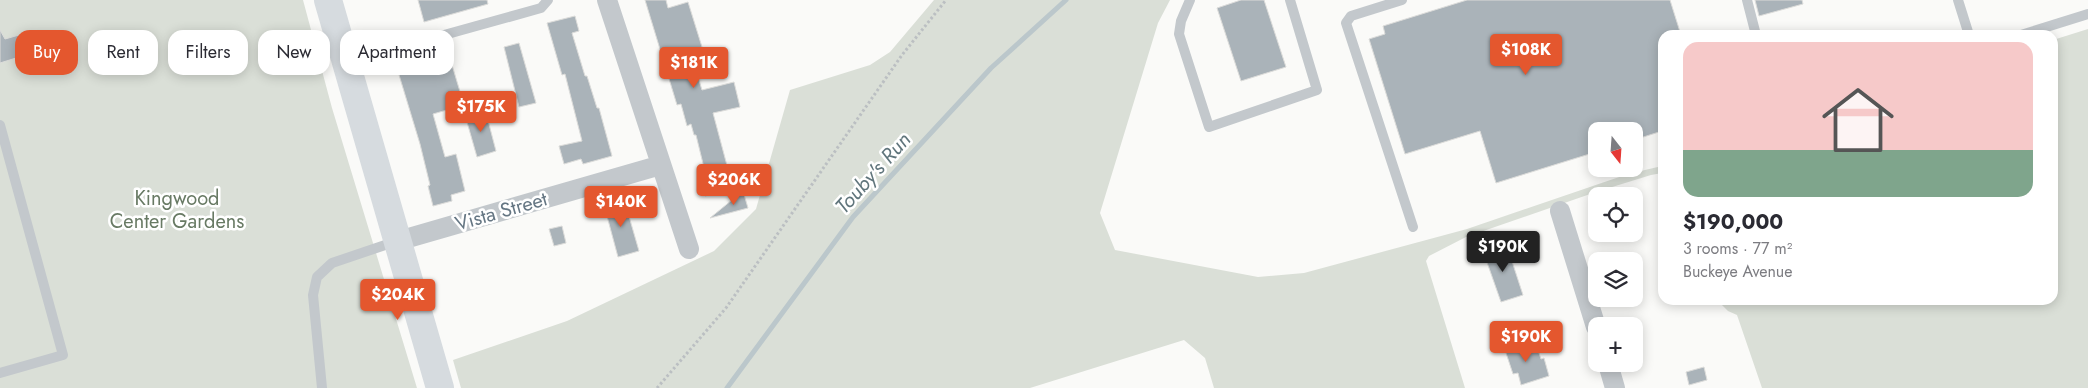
<!DOCTYPE html>
<html lang="en">
<head>
<meta charset="utf-8">
<style>
  body { margin:0; font-family:Jost,sans-serif; background:#f2f2f3; color:#2b2b33; height:100vh; display:flex; flex-direction:column; font-size:19px; white-space:nowrap }
  * { box-sizing:border-box; margin:0 }
  p { font-size:16px; color:#7c7c81 }
  .icon { flex:none; width:28px; height:28px; fill:none; stroke:currentColor; stroke-width:2; stroke-linecap:round; stroke-linejoin:round }
  .map { position:relative; flex:1; overflow:hidden }
  .drawer { position:absolute; left:1658px; top:30px; width:400px; height:275px; display:flex; flex-direction:column; background:#fff; border-radius:15px; box-shadow:0 2px 12px #0003 }
  .drawer>* { flex:none }
  .top-card { position:absolute; left:15px; top:30px; width:475px; height:45px; display:flex; gap:10px }
  .needle { width:32px; rotate:163deg }
  .buttons { position:absolute; left:1588px; top:122px; display:grid; gap:10px }
  .buttons a { display:grid; place-items:center; width:55px; height:55px; border-radius:10px; background:#fff; box-shadow:0 2px 12px #0003; font-size:25px }
  .price { position:absolute; translate:-50% -42px; padding:0 11px; border-radius:5px; background:#e4572e; color:#fff; font-size:16px; line-height:32px; filter:drop-shadow(0 1px 2px #0008) }
  .price::after { content:''; position:absolute; left:50%; top:30px; width:15px; height:11px; margin-left:-8px; background:inherit; clip-path:polygon(0 0,100% 0,50% 100%) }
  .price.current { background:#222; color:#fff }
  ul { padding:0; list-style:none }
  li { display:grid; align-content:center; gap:10px; height:265px; padding:0 25px }
  li span { display:grid; place-items:center; height:155px; border-radius:15px; color:#555 }
  li>.icon { margin-inline-start:auto }
  span .icon { width:90px; height:90px; fill:#fffc; stroke-width:1 }
  li b { font-size:21px }
  .pill { padding:0 18px; border-radius:15px; background:#fff; box-shadow:0 2px 12px #0003; font-size:18px; line-height:45px }
  .pill.current { background:#e4572e; color:#fff }
  .map>svg:first-child { display:block }
  .green { fill:#dadfd7 }
  .lines { fill:none; stroke-linecap:round; stroke-linejoin:round }
  .stream { stroke:#bbc7cb; stroke-width:5 }
  .building { fill:#aab3b9; stroke:#dcdcda }
  .path { stroke:#bbbfc2; stroke-width:3; stroke-dasharray:2.5 2.5; stroke-linecap:butt }
  .lane { stroke:#c3c8cc; stroke-width:10 }
  .street { stroke:#c3c8cc; stroke-width:20 }
  .secondary { stroke:#d6dbdf; stroke-width:28 }
  .labels { text-anchor:middle; stroke-width:5; stroke-linejoin:round; paint-order:stroke }
  .park-label { font-size:20px; fill:#687a64; stroke:#fff }
  .street-label { font-size:20px; fill:#657683; stroke:#fff }
  .water-label { font-size:21px; font-style:italic; fill:#60757c; stroke:#fff }
</style>
</head>
<body>
<div class="map">
<svg width="2088" height="388" viewBox="0 0 2088 388">
  <rect width="100%" height="100%" fill="#fafaf8"/>
  <!-- green -->
  <path class="green" d="M0 0H303L332 108 417 388H0Z
    M934 0H1170L1158 23 1100 213 1115 250 1258 277 1304 273 1467 229 1628 174 1662 166V173L1651 175 1596 192 1466 237 1429 256 1426 261 1465 388H1214L1205 358 1184 340 1030 388H461L453 360 567 321 714 251 756 209 790 90 870 65 890 52Z
    M2088 29V388H1762L1737 315 1728 311 1717 300H2052L2053 40Z"/>
  <g class="lines">
    <!-- stream -->
    <path class="stream" d="M727 388 853 217 991 68 1066 0"/>
  </g>
  <!-- building -->
  <path class="building" d="M418 0H487L488 4 424 22Z
    M645 0H666L668 8 688 2 702 47 683 52 691 76 697 74 702 90 734 82 740 107 713 113 733 188 705 196 701 182 707 180 696 135H694L691 124 687 126 681 104 677 105Z
    M1241 0H1264L1286 67 1241 81 1217 8Z
    M1467 0H1670L1681 35H1662V131L1634 140V131H1596V152L1496 183 1480 131 1405 154 1369 39 1385 34 1383 26Z
    M1755 0H1802L1803 4 1759 16Z
    M575 16 579 31 572 33 585 76H587L597 108H599L612 156 583 164 581 159 564 164 559 146 582 141 565 74 562 75 547 23Z
    M0 30 5 39 26 33 32 53 0 63Z
    M519 43 536 103 519 107 504 47Z
    M416 59 420 74 452 65 464 105 433 114 445 157 456 154 465 191 451 195 452 201 433 206 428 186 430 185 420 144 396 65Z
    M485 109 496 151 477 157 465 115Z
    M743 191 748 208 710 218Z
    M624 199 639 251 618 257 604 205Z
    M562 226 566 243 554 246 549 229Z
    M1506 243 1523 295 1501 302 1483 251Z
    M1525 340 1529 353 1538 350 1541 359 1544 358 1549 376 1521 385 1518 373 1513 374 1504 347Z
    M1704 367 1707 380 1689 385 1686 372Z"/>
  <g class="lines">
    <!-- path -->
    <path class="path" d="M657 388 726 308 902 55 946 0"/>
    <!-- lane -->
    <path class="lane" d="M1190 0 1181 21 1179 34 1209 127 1317 90 1290 0
      M1402 0 1351 16 1346 23 1413 227
      M1747 0 1756 35
      M1958 0 1969 35
      M2021 35 2088 14
      M347 62 541 8 548 0
      M0 125 63 355 0 373
      M322 388 313 295 317 277 332 263 397 241"/>
    <!-- street -->
    <path class="street" d="M607 0 689 249
      M1560 211 1596 327
      M398 241 661 165
      M1608 364 1615 388"/>
    <!-- secondary -->
    <path class="secondary" d="M328 0 440 388"/>
  </g>
  <g class="labels">
    <!-- park labels -->
    <g class="park-label">
      <text x="177" y="205">Kingwood<tspan x="177" dy="23">Center Gardens</tspan></text>
    </g>
    <!-- street labels -->
    <g class="street-label">
      <text transform="translate(501 211) rotate(-16)" y="7">Vista Street</text>
    </g>
    <!-- water labels -->
    <g class="water-label">
      <text transform="translate(873 173) rotate(-48)" y="7">Touby's Run</text>
    </g>
  </g>
</svg>
<div class="buttons">
<a><svg class="needle" viewBox="-14 -14 28 28"><path d="M0-13l5 13h-10z" fill="#e53935"/><path d="M0 13l5-13h-10z" fill="#7c7c81"/></svg></a>
<a><svg class="icon" aria-label="locate" viewBox="0 0 24 24"><circle cx="12" cy="12" r="6"/><path d="M12 2v4M12 18v4M2 12h4M18 12h4"/></svg></a>
<a><svg class="icon" aria-label="layers" viewBox="0 0 24 24"><path d="M12 4l9 5-9 5-9-5zM3 14l9 5 9-5"/></svg></a>
<a>+</a>
</div>
<b class="price" style="left:1526px;top:76px">$108K</b>
<b class="price" style="left:694px;top:89px">$181K</b>
<b class="price" style="left:481px;top:133px">$175K</b>
<b class="price" style="left:734px;top:206px">$206K</b>
<b class="price" style="left:621px;top:228px">$140K</b>
<b class="price current" style="left:1503px;top:273px">$190K</b>
<b class="price" style="left:398px;top:321px">$204K</b>
<b class="price" style="left:1526px;top:363px">$190K</b>
<div class="top-card">
<a class="pill current">Buy</a>
<a class="pill">Rent</a>
<a class="pill">Filters</a>
<a class="pill">New</a>
<a class="pill">Apartment</a>
</div>
<section class="drawer">
<ul>
<li><span style="background:linear-gradient(#f6c9c9 70%,#7fa58c 0)"><svg class="icon" aria-label="home" viewBox="0 0 24 24"><path d="M3 11l9-7 9 7M6 9v11h12V9"/></svg></span><div><b>$190,000</b><p>3 rooms · 77 m²</p><p>Buckeye Avenue</p></div></li>
</ul>
</section>
</div>
</body>
</html>
